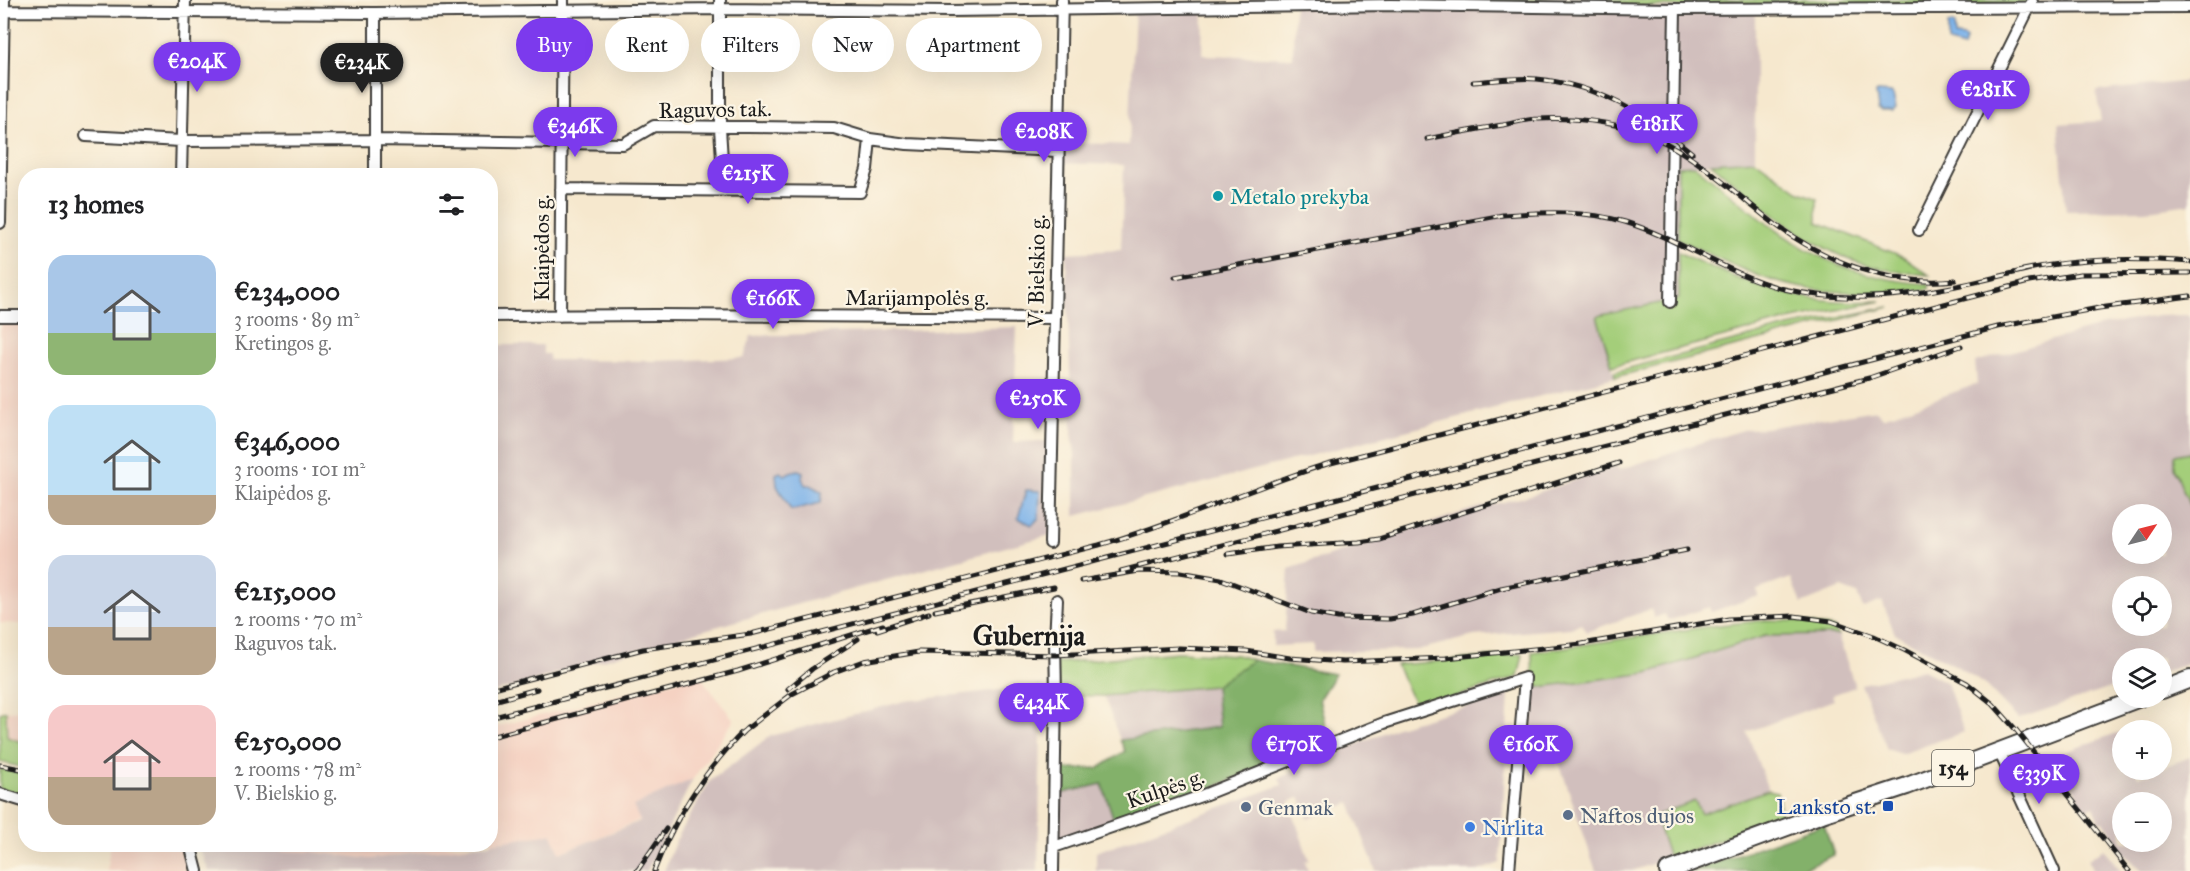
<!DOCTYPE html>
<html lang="en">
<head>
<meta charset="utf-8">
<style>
  body { margin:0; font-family:"IM FELL Great Primer",serif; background:#f6f6f6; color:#202124; height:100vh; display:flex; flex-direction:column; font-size:22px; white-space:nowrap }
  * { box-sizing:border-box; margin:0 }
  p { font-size:20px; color:#757577 }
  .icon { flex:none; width:33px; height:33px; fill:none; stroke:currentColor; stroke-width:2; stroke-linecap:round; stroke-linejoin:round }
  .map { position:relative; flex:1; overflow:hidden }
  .sheet { position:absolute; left:18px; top:168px; width:480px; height:684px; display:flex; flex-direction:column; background:#fff; border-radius:24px; box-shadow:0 6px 24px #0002 }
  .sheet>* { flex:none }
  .top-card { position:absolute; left:516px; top:18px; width:570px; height:54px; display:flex; gap:12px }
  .needle { width:39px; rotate:55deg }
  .controls { position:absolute; left:2112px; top:504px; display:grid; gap:12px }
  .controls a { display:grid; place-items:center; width:60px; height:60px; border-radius:50%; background:#fff; box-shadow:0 6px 24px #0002; font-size:30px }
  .price { position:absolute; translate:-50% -51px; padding:0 14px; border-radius:21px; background:#7c3aed; color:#fff; font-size:20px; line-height:39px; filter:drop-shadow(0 2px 3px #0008) }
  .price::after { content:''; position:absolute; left:50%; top:36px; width:18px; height:14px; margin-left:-9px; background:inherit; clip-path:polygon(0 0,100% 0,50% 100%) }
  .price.on { background:#222; color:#fff }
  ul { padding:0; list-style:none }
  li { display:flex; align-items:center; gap:18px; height:150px; padding:0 30px }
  li span { display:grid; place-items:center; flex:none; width:168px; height:120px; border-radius:18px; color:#555 }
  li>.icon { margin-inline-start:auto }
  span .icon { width:72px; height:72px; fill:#fffc; stroke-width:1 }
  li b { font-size:26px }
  h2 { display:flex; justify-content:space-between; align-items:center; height:72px; padding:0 30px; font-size:26px }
  .tag { padding:0 21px; border-radius:27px; background:#fff; box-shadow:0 6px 24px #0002; font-size:21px; line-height:54px }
  .tag.on { background:#7c3aed; color:#fff }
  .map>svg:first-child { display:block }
  .built { fill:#f5d2c2 }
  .industrial { fill:#d1bfbd; fill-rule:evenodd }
  .green { fill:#a4ce7a; stroke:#60754b; stroke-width:1.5 }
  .forest { fill:#83b16a; stroke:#506643; stroke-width:1.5 }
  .water { fill:#7ab1e9; stroke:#4b6682; stroke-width:1.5 }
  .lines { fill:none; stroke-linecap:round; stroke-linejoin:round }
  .street-casing { stroke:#3d3b37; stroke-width:14 }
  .primary-casing { stroke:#3d3b37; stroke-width:20 }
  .street { stroke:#fff; stroke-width:10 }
  .primary { stroke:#fff; stroke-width:16 }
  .rail-casing { stroke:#1c1c1c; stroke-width:5 }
  .rail { stroke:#fcf5e5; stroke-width:3; stroke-dasharray:9; stroke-linecap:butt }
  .culture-dot { fill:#0f9aa8; stroke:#fcf5e5; stroke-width:2 }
  .transit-dot { fill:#1a4fb4; stroke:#fcf5e5; stroke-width:2 }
  .service-dot { fill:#5c6f8a; stroke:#fcf5e5; stroke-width:2 }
  .shop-dot { fill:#3f7fe0; stroke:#fcf5e5; stroke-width:2 }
  .labels { text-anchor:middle; stroke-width:4.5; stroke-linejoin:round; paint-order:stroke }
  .shield { fill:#fcf5e5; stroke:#5f5d58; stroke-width:1.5 }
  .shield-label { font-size:21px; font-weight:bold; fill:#1c1c1c }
  .street-label { font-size:22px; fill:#1c1c1c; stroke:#fcf5e5 }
  .culture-label { font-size:22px; fill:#0d838f; stroke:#fcf5e5; text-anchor:start }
  .transit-label { font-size:22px; fill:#164399; stroke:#fcf5e5; text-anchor:end }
  .service-label { font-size:22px; fill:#4e5e75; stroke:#fcf5e5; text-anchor:start }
  .shop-label { font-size:22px; fill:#366cbe; stroke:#fcf5e5; text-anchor:start }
  .district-label { font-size:28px; font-weight:bold; fill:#1c1c1c; stroke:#fcf5e5 }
</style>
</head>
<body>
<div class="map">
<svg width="2190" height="871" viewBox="0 0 2190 871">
  <rect width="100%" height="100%" fill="#fcf5e5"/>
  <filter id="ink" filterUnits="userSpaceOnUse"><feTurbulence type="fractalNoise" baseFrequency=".0167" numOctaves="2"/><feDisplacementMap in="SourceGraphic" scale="12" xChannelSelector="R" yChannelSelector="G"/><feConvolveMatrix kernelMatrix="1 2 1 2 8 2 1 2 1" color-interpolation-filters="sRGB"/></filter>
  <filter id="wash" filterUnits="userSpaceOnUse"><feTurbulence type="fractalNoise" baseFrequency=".008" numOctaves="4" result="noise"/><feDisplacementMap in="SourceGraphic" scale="24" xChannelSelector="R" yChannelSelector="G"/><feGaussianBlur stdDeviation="1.35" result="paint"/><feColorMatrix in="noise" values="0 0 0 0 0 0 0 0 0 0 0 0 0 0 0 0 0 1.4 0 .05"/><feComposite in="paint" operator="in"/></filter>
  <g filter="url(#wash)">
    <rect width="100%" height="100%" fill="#f6e8ce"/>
    <!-- built -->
    <path class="built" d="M0 316H25V624L0 623Z
      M699 675 734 720 693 779 634 806 640 820 560 853 491 843V728Z
      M25 710V743L7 737 6 711Z
      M111 844 185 845 192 871H106Z
      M198 845H477L370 859 313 852 199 848Z"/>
    <!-- industrial -->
    <path class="industrial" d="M1294 6 1755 9V160L1678 166 1679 299 1597 316 1615 377 1075 516V455L1072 433 1066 253 1121 250 1124 165 1058 163 1059 142 1129 145 1135 8 1203 7 1202 55 1293 58Z
      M2190 81V204L2148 210 2066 211 2058 124 2101 121 2096 91Z
      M2190 315V663L2182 666 2162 672V658H2122V684L2018 719 1986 686 1962 669 1895 634 1882 601 1863 608 1857 594 1841 588 1801 604 1791 578 1757 590 1758 596 1711 612 1709 607 1668 621 1665 614 1654 618 1651 609 1586 632 1582 624 1570 628 1474 636 1417 650 1313 652V644L1273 646V632L1285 631 1289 569 1473 509 1525 497 1617 466 1619 470 1696 444 1747 429 1766 428 1876 410 1882 418 1977 384 1975 362 2104 325 2158 316ZM2122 514H2162V554H2122ZM2122 586H2162V626H2122Z
      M1017 327 1013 442 1052 441 1050 535 697 632 491 693V345H543V354H549V360L657 361 744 358 751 336Z
      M1838 635 1855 687 1832 695 1834 700 1747 732 1768 790 1701 814 1655 816 1669 858 1632 871H1596L1558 759 1529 754 1533 688 1647 673 1765 636Z
      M1923 670 1947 683 1964 732 1901 754 1887 749 1861 684Z
      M1042 685 1038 871H664L675 842 710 781 770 736 905 701Z
      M1215 686 1220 727 1120 740 1104 696Z
      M1509 694 1500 863 1478 871H1376L1350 803 1308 819 1300 797 1289 802 1309 860 1305 862 1308 871H1096V852L1282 785 1279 778 1397 727Z
      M2120 732 2122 738V770H2135L2138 777 2190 757V871H2142L2123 852 2104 821 2100 822 2094 806 2083 810 2074 787 2070 788 2057 755ZM2122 802H2162V842H2122Z
      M693 779 647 871H209L199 848 313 852 370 859 477 845 490 844 491 843 552 834 560 853 640 821 633 806Z
      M1102 784 1116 826 1054 847V795Z
      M2104 849 2121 871H2093L2088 859Z"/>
    <!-- green -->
    <path class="green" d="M1392 0H2033L2029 6 1780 9Z
      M1755 160 1798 191 1817 199V222L1904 257 1929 275C1898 272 1866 268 1839 255 1791 233 1751 197 1711 163Z
      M1694 165C1775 229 1819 277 1929 284V289C1879 293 1829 296 1781 283 1745 273 1712 255 1678 239V166Z
      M1678 252C1749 286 1801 306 1881 301L1793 319 1612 366 1597 316 1679 299Z
      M1890 307 1615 377 1614 372 1788 327Z
      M2190 452V507L2174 467V455Z
      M1768 620 1796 621 1834 628 1838 635 1765 636 1647 673 1533 688 1532 652 1719 625Z
      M1178 652 1237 655 1253 660 1215 686 1104 696 1056 695V663Z
      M1523 654 1518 677 1417 709 1396 665Z
      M6 711 7 737 25 743V768L0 762V713Z
      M0 769 25 774V798L0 790Z
      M1768 790 1777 792 1782 817 1669 858 1655 816 1695 801 1701 814Z"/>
    <!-- forest -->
    <path class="forest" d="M1253 660 1335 674 1319 699 1329 741 1116 826 1102 784 1054 795 1055 770 1099 768 1125 751 1120 740 1219 727 1215 686Z
      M1824 824 1834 855 1796 871H1691Z"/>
    <!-- water -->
    <path class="water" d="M1952 23 1954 25 1955 36 1964 37 1966 39 1964 47 1948 43V25Z
      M1878 92 1891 93 1893 95 1896 108 1893 111H1881L1878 109 1876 93Z
      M798 470 803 472 802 478 805 485H810L822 492 821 503 791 510 777 486 776 474 780 472 785 475 790 472Z
      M1026 490 1040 491 1039 518 1032 525 1018 518Z"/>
  </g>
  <g filter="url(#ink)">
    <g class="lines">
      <defs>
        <path id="street" d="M720 0V128L724 191
          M0 11 375 13 721 9 950 11 1391 5 1675 9 2190 7
          M375 13V176
          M86 136 181 141 377 140 623 144 654 126 834 128 870 139 907 144 1058 151
          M181 176 185 0
          M561 189 860 192 867 169 870 139
          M0 223 4 0
          M1919 230 2032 2
          M1670 302 1675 9
          M0 316H26
          M490 316 657 315 1055 318
          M560 316 563 0
          M1050 543 1062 0
          M1999 751 2054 871
          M0 794 26 802
          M190 844 197 871
          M1054 847 1201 796 1384 723 1525 678 1509 871
          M1053 871 1056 695 1055 641 1057 600"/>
        <path id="primary" d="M2162 690 2190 679
          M1668 871 1822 814 1907 786 2140 698"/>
      </defs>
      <!-- street casing -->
      <use href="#street" class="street-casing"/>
      <!-- primary casing -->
      <use href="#primary" class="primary-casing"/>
      <!-- street -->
      <use href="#street" class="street"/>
      <!-- primary -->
      <use href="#primary" class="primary"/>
      <defs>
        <path id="rail" d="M1473 82C1494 81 1517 77 1537 79 1597 85 1647 114 1692 153
          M1427 139C1452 134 1477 129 1503 125 1514 123 1527 119 1539 119 1569 117 1600 121 1629 128 1684 143 1732 191 1776 225 1826 262 1892 287 1955 280
          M2023 270C2079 258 2133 258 2190 262
          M1175 277 1503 215C1544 212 1585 210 1625 222 1680 239 1728 275 1784 289 1867 309 1949 289 2030 269
          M1228 554 1277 547 1359 542 1379 539 1619 463
          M1121 571 1869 378 1961 346
          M1081 581 1139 571 1180 572 1221 579 1311 613 1338 618 1390 619 1413 615 1501 588 1687 550
          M935 611 1054 587
          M877 630 929 613
          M490 689 643 649 751 634 1099 545C1177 523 1250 488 1327 464L2029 282 2080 274 2190 273
          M788 689 812 669 858 639
          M490 702 537 689
          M490 718 1998 327 2099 308 2190 296
          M740 734 792 694 834 672 864 661 919 652 1056 655 1179 648 1246 651 1290 658 1343 662 1446 658 1582 644 1729 619 1794 616 1831 621 1874 636 1904 650 1967 683 1993 704 2017 731 2129 871
          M490 737 738 671 883 625
          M0 765 26 770
          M637 871 666 829
          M654 871C675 817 705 769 747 728"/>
      </defs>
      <!-- rail casing -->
      <use href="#rail" class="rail-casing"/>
      <!-- rail -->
      <use href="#rail" class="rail"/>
    </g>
  </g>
  <!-- markers -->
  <circle class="culture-dot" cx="1218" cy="196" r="6"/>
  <rect class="transit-dot" x="1882" y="800" width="12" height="12" rx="3"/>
  <g class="service-dot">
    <circle cx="1246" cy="807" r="6"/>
    <circle cx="1568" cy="815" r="6"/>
  </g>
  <circle class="shop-dot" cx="1470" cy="827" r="6"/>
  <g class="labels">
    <!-- shield labels -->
    <rect class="shield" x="1932" y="750" width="42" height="36" rx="4.5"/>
    <g class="shield-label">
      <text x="1953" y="775">154</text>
    </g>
    <!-- street labels -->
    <g class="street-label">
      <text transform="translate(715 109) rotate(-1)" y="8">Raguvos tak.</text>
      <text transform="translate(541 248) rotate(-90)" y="8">Klaipėdos g.</text>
      <text transform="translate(1036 271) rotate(-89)" y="8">V. Bielskio g.</text>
      <text x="917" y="305">Marijampolės g.</text>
      <text transform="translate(1165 788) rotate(-19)" y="8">Kulpės g.</text>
    </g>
    <!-- culture labels -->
    <g class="culture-label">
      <text x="1230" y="204">Metalo prekyba</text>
    </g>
    <!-- transit labels -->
    <g class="transit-label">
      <text x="1876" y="814">Lanksto st.</text>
    </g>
    <!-- service labels -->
    <g class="service-label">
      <text x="1258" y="815">Genmak</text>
      <text x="1580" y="823">Naftos dujos</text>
    </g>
    <!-- shop labels -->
    <g class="shop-label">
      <text x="1482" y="835">Nirlita</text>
    </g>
    <!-- district labels -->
    <g class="district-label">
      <text x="1029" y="645">Gubernija</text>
    </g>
  </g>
</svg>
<div class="controls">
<a><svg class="needle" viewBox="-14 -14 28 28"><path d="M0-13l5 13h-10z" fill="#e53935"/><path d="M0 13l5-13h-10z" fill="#757577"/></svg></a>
<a><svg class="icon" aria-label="locate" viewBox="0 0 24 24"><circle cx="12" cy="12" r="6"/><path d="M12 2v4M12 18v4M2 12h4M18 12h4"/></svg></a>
<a><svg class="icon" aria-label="layers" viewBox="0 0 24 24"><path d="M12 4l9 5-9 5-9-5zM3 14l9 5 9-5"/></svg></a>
<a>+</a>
<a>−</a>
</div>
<b class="price" style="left:197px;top:93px">€204K</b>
<b class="price on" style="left:362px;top:94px">€234K</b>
<b class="price" style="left:1988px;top:121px">€281K</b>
<b class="price" style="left:1657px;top:155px">€181K</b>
<b class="price" style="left:575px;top:158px">€346K</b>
<b class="price" style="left:1044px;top:163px">€208K</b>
<b class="price" style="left:748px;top:205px">€215K</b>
<b class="price" style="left:773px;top:330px">€166K</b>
<b class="price" style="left:1038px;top:430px">€250K</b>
<b class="price" style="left:1041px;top:734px">€434K</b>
<b class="price" style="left:1294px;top:776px">€170K</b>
<b class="price" style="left:1531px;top:776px">€160K</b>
<b class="price" style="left:2039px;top:805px">€339K</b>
<div class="top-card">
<a class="tag on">Buy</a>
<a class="tag">Rent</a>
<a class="tag">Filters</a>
<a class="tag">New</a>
<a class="tag">Apartment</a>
</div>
<section class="sheet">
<h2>13 homes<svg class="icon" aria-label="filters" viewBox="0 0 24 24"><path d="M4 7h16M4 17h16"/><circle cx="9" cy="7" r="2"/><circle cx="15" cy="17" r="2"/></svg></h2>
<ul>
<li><span style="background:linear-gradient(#a9c7e8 65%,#8fb573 0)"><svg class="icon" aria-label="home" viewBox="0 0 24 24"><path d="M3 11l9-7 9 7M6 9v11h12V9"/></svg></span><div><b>€234,000</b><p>3 rooms · 89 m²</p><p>Kretingos g.</p></div></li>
<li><span style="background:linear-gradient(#bfe0f5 75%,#b9a48a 0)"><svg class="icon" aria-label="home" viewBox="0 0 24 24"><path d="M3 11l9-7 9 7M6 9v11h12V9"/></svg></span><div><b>€346,000</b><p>3 rooms · 101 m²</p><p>Klaipėdos g.</p></div></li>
<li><span style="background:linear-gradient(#c9d6e8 60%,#b9a48a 0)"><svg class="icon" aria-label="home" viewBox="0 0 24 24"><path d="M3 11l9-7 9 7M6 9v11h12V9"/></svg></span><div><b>€215,000</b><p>2 rooms · 70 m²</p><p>Raguvos tak.</p></div></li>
<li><span style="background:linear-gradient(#f6c9c9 60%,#b9a48a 0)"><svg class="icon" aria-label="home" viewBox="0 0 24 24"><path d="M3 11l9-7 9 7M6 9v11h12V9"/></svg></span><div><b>€250,000</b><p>2 rooms · 78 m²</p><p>V. Bielskio g.</p></div></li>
</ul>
</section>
</div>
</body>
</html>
